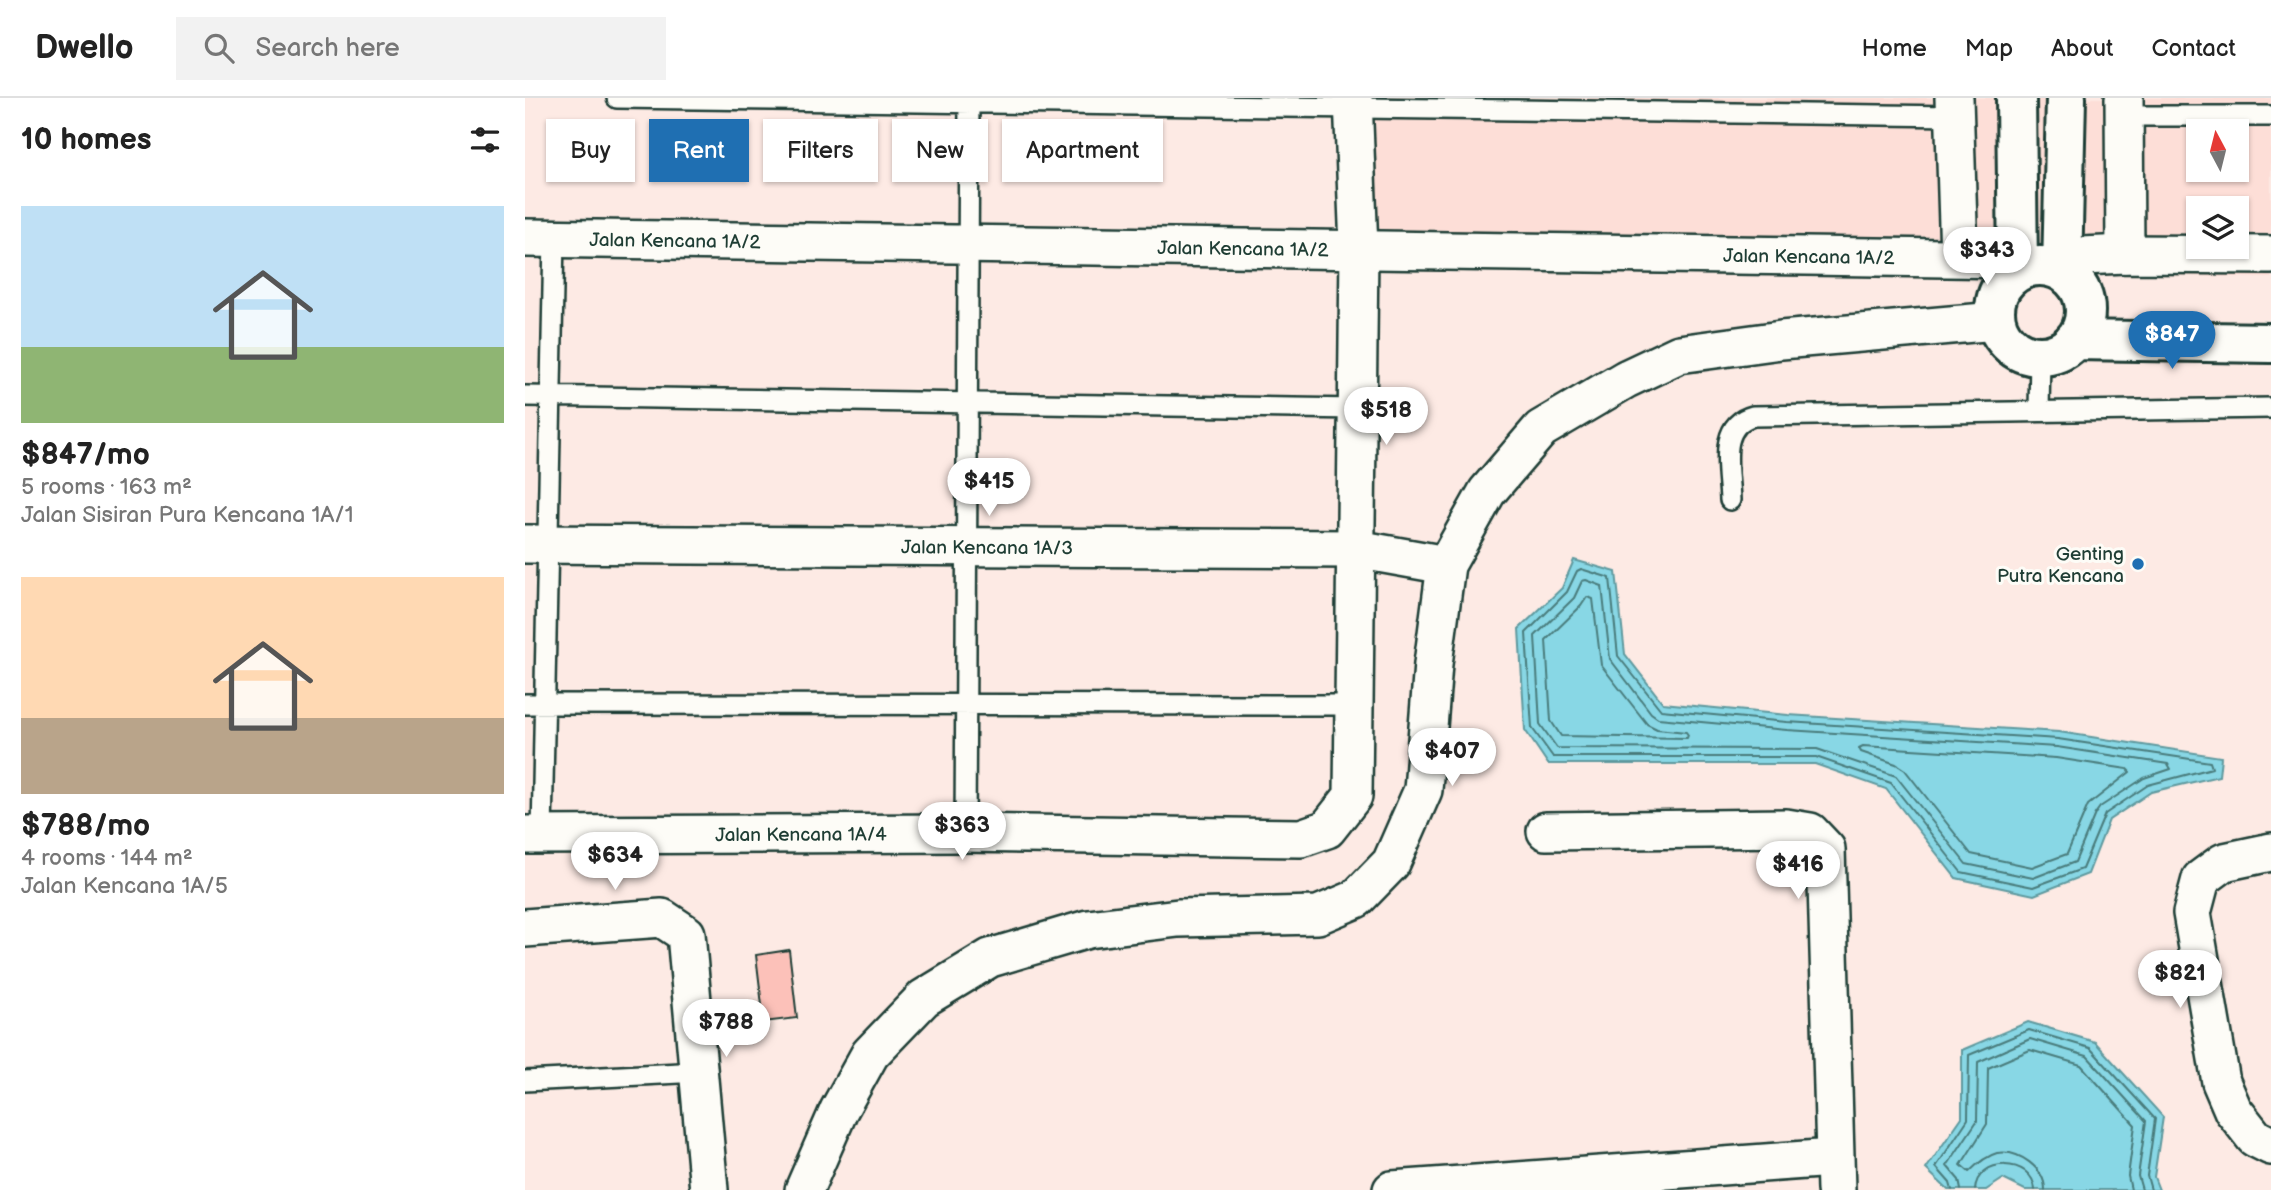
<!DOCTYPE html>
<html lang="en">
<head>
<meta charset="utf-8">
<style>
  body { margin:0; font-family:"Balsamiq Sans",sans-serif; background:#f2f2f2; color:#222; height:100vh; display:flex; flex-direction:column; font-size:26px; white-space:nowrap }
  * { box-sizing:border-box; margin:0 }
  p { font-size:23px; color:#767676 }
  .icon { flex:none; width:38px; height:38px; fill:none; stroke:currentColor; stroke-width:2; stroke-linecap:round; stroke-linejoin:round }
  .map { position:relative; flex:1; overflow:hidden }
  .sheet { display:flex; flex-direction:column; background:#fff; width:525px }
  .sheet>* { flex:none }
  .hud { position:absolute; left:21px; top:21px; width:665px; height:63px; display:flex; gap:14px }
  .needle { width:46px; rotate:353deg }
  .tools { position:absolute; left:1661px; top:21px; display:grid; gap:14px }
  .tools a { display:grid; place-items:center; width:63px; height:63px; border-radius:0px; background:#fff; box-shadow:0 2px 5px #0004; font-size:35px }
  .price { position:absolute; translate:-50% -60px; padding:0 16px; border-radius:24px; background:#fff; color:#222; font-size:23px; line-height:46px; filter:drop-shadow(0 2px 4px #0008) }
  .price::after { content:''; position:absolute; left:50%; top:42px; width:21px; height:16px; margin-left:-10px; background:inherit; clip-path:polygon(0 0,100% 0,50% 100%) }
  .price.active { background:#1f6fb2; color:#fff }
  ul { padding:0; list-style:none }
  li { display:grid; align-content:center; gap:14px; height:371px; padding:0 21px }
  li span { display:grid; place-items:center; height:217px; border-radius:0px; color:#555 }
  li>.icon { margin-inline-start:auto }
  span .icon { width:126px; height:126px; fill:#fffc; stroke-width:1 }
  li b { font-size:30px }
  h2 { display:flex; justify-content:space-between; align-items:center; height:84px; padding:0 21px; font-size:30px }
  .chip { padding:0 24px; border-radius:0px; background:#fff; box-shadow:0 2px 5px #0004; font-size:24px; line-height:63px }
  .chip.active { background:#1f6fb2; color:#fff }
  header { display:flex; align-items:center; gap:42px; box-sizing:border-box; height:98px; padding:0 35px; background:#fff; border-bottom:2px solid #e0e0e0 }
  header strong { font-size:33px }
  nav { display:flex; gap:38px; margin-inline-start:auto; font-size:24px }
  .search { width:490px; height:63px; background:#f2f2f2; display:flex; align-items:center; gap:18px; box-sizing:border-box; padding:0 24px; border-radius:0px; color:#767676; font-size:26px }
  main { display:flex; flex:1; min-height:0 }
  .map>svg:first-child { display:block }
  .built { fill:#fdded7; fill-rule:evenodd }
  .water { fill:#88d7e5; stroke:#5e999e; stroke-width:2 }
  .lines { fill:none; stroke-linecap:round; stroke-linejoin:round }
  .shore { stroke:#497b7b; stroke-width:2 }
  .building { fill:#fcc1b9; stroke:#1f3d34; stroke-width:2 }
  .lane-casing { stroke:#1f3d34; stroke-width:24 }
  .street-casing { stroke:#1f3d34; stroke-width:42 }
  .secondary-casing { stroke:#1f3d34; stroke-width:44 }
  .lane { stroke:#fdfcf7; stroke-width:19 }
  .street { stroke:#fdfcf7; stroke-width:37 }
  .secondary { stroke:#fdfcf7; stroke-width:38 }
  .poi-dot { fill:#1f6fb2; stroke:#fdfcf7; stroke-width:2.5 }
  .labels { text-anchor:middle; stroke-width:6; stroke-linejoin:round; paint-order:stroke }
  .street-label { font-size:19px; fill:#1f3d34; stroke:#fdfcf7 }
  .poi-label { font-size:19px; fill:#1f3d34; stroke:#fdfcf7; text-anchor:end }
</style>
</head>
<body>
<header>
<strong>Dwello</strong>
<div class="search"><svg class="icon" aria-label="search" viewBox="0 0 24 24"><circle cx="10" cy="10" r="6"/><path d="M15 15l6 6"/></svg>Search here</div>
<nav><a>Home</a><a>Map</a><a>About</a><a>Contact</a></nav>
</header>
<main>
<section class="sheet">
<h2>10 homes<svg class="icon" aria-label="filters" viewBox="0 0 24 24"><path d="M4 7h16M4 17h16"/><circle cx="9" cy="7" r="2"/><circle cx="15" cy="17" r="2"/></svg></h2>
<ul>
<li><span style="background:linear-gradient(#bfe0f5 65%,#8fb573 0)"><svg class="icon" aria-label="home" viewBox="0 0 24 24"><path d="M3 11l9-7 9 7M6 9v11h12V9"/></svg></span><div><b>$847/mo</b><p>5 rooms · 163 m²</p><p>Jalan Sisiran Pura Kencana 1A/1</p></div></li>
<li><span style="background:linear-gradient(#ffd9b3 65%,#b9a48a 0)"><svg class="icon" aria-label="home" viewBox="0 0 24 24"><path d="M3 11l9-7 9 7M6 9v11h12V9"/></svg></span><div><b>$788/mo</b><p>4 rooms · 144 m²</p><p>Jalan Kencana 1A/5</p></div></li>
</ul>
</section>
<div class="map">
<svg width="1746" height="1092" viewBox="0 0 1746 1092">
  <rect width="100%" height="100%" fill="#fdeae4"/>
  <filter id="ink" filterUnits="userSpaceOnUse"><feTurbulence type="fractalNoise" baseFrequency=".0143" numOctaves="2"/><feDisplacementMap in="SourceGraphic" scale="14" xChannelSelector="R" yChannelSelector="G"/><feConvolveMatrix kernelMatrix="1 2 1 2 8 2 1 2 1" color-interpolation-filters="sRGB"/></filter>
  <g filter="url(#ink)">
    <!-- built -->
    <path class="built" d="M515 0H1746V180L829 159 832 3ZM1673 33H1712V72H1673ZM1673 110H1712V149H1673Z"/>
    <!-- water -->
    <path class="water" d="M1049 462 1091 474 1100 556 1138 605 1263 617 1534 634 1696 659 1694 678 1626 694 1584 722 1563 776 1509 797 1431 780 1361 691 1290 666H1023L1000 632 994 531 1037 490Z
      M1503 924 1570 944 1638 1019 1629 1079 1634 1092H1500L1478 1081 1461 1092H1423L1401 1071 1437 1019V952Z"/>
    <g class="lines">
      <!-- shore -->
      <path class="shore" d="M1056 471 1085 480 1093 558 1136 612 1262 624 1533 641 1685 664 1687 670 1623 687 1580 716 1557 771 1508 789 1436 774 1366 685 1291 659H1028L1007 630 1001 535 1042 494 1052 473Z
        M1061 482 1077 488 1085 561 1126 615 1133 620 1262 632 1532 649 1643 666 1646 671 1619 680 1575 709 1570 716 1550 764 1508 780 1441 766 1371 678 1292 651 1032 650 1015 626 1010 538 1049 500 1057 483Z
        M1062 499 1068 501 1076 567 1122 626 1132 631 1161 634 1163 637 1162 640 1036 638 1026 623 1021 542 1056 508Z
        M1338 648 1531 660 1602 671 1605 674 1563 707 1542 756 1507 769 1446 756 1380 672 1371 666 1336 654 1334 650Z
        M1427 1092 1425 1085 1411 1069 1443 1021 1444 957 1504 932 1565 950 1630 1021 1622 1078 1626 1092
        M1436 1092 1434 1082 1422 1068 1452 1023 1453 964 1505 941 1562 958 1621 1023 1613 1078 1617 1092
        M1450 1092C1452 1058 1508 1059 1510 1092
        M1520 1092C1520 1071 1494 1051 1472 1055 1461 1058 1451 1067 1444 1074L1436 1067 1462 1026 1463 970 1505 952 1556 967 1610 1027 1603 1078 1606 1092"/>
    </g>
    <!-- building -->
    <path class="building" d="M264 852 272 920 239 924 231 857Z"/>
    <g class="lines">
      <defs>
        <path id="lane" d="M92 0 1430 18
          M1598 18H1746
          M0 298 832 311
          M1514 313 1515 258
          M1205 402C1204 372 1192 327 1228 318L1746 310
          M0 606 829 607
          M440 735 444 0
          M17 736 29 140
          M0 983 174 974"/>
        <g id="street">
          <path d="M1429 0 1434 159"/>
          <path d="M1599 0 1600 156"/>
          <path id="s1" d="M0 140 1492 161"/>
          <path d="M1536 159 1600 156 1746 157"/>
          <path id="s2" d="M0 446 831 451 921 467"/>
          <path d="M1021 733 1261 730 1285 734 1301 751 1311 1092"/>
          <path id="s3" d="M0 737 440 735 776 740 802 731 828 698 834 151 828 0"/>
          <path d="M1746 754 1699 764 1676 781 1667 815 1696 984 1708 1012 1730 1040 1746 1048"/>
          <path d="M0 830 137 820 161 836 184 1092"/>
          <path d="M279 1092 314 1012 345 956 399 900 465 860 563 831 653 820 793 817 831 801 866 765 898 692 908 566 921 467 962 394 1016 331 1101 281 1154 256 1256 242 1471 223"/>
          <path d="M867 1092 1308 1060"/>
        </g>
        <path id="secondary" d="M1491 0 1493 173
          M1470 213a45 45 0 1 1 90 0a45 45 0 1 1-90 0Z
          M1537 173 1541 0
          M1549 242 1746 245"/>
      </defs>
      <!-- lane casing -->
      <use href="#lane" class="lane-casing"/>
      <!-- street casing -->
      <use href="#street" class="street-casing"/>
      <!-- secondary casing -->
      <use href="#secondary" class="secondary-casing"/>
      <!-- lane -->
      <use href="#lane" class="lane"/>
      <!-- street -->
      <use href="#street" class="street"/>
      <!-- secondary -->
      <use href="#secondary" class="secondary"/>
    </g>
  </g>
  <!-- markers -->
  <circle class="poi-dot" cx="1613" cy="466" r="7"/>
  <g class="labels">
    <!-- street labels -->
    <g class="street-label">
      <text dy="7" stroke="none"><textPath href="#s1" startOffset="150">Jalan Kencana 1A/2</textPath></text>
      <text dy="7" stroke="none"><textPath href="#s1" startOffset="718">Jalan Kencana 1A/2</textPath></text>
      <text dy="7" stroke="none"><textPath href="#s1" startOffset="1284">Jalan Kencana 1A/2</textPath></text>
      <text dy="7" stroke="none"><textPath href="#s2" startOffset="462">Jalan Kencana 1A/3</textPath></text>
      <text dy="7" stroke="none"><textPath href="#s3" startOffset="276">Jalan Kencana 1A/4</textPath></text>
    </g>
    <!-- poi labels -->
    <g class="poi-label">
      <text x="1599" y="462">Genting<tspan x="1599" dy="22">Putra Kencana</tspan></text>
    </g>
  </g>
</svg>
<div class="tools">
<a><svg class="needle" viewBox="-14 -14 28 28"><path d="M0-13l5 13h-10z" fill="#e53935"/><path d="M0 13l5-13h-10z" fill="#767676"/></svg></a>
<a><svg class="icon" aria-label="layers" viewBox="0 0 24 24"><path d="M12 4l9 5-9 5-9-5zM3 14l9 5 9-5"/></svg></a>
</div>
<b class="price" style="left:1462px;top:189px">$343</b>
<b class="price active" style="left:1647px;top:273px">$847</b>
<b class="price" style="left:861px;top:349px">$518</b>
<b class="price" style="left:464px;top:420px">$415</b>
<b class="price" style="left:927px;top:690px">$407</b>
<b class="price" style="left:437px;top:764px">$363</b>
<b class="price" style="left:90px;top:794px">$634</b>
<b class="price" style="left:1273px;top:803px">$416</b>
<b class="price" style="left:1655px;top:912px">$821</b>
<b class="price" style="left:201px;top:961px">$788</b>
<div class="hud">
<a class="chip">Buy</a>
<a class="chip active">Rent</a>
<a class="chip">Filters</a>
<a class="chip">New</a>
<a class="chip">Apartment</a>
</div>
</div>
</main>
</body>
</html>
